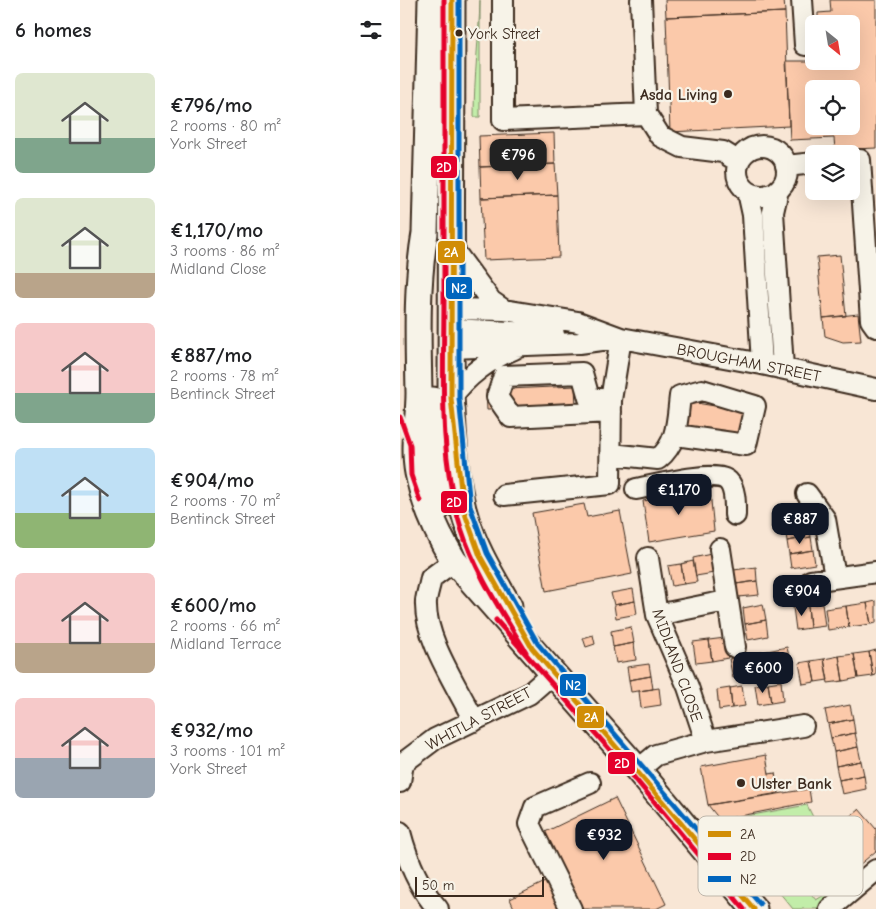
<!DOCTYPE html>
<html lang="en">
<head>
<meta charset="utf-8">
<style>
  body { margin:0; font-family:"Comic Neue",sans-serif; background:#f6f6f6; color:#202124; height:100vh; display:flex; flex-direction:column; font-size:19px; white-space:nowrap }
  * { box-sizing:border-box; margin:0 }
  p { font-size:16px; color:#757577 }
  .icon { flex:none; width:28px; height:28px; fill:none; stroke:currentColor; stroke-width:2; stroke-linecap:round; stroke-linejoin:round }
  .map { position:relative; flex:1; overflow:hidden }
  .details { display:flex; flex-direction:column; background:#fff; width:400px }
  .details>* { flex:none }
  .needle { width:32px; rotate:150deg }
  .controls { position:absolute; left:405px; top:15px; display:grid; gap:10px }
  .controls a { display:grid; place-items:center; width:55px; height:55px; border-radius:8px; background:#fff; box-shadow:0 5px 20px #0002; font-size:25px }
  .scale { position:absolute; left:15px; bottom:12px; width:129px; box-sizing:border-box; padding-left:5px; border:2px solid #3b2a1e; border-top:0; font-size:14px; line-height:18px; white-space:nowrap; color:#3b2a1e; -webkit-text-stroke:4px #f7f3e8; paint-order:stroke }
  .price { position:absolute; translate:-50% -42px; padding:0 11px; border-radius:10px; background:#111827; color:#fff; font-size:16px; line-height:32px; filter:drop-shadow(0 1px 2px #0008) }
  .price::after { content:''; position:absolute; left:50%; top:30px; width:15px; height:11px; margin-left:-8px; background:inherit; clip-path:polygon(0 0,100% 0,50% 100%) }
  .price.selected { background:#222; color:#fff }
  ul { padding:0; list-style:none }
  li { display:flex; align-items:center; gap:15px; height:125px; padding:0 15px }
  li span { display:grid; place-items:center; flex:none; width:140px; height:100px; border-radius:8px; color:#555 }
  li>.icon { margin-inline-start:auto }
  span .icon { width:60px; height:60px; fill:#fffc; stroke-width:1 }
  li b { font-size:21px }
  h2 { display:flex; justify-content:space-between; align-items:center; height:60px; padding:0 15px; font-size:21px }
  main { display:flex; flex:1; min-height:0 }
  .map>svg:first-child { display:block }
  .green { fill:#c2eda9; stroke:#7e8c64 }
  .building { fill:#fbc9aa; stroke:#3b2a1e; fill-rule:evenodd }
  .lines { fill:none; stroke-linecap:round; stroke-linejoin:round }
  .minor-casing { stroke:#3b2a1e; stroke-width:24 }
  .major-casing { stroke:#3b2a1e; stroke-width:29 }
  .minor { stroke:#f7f3e8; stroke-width:20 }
  .major { stroke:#f7f3e8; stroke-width:25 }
  .bus-1-casing { stroke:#f7f3e8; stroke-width:9 }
  .bus-2-casing { stroke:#f7f3e8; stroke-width:9 }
  .bus-3-casing { stroke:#f7f3e8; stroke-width:9 }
  .bus-1 { stroke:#d18d06; stroke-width:5 }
  .bus-2 { stroke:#e4002b; stroke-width:5 }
  .bus-3 { stroke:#0065bd; stroke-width:5 }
  .bus-dot { fill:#3b2a1e; stroke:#f7f3e8; stroke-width:2 }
  .labels { text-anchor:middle; stroke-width:4.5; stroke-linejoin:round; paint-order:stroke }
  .bus-label { font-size:15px; fill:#3b2a1e; stroke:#f7f3e8; text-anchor:start }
  .poi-label { font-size:16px; font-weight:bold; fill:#3b2a1e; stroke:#f7f3e8; text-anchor:end }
  .street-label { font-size:16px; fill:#3b2a1e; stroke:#f7f3e8 }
  .key { fill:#f7f3e8; stroke:#bfb7ab; stroke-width:1 }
  .key-label { font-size:14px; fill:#3b2a1e }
  .line-badge { stroke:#f7f3e8; stroke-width:2 }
  .badge-label { font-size:14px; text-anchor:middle; font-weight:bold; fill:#fff }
</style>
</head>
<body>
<main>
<section class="details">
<h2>6 homes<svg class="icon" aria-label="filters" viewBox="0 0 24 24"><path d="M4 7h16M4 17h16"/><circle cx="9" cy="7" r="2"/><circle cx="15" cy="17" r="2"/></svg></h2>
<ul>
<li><span style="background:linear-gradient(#dfe7d0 65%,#7fa58c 0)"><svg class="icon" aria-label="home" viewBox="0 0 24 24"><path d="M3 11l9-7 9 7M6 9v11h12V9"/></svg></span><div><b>€796/mo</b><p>2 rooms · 80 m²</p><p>York Street</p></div></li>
<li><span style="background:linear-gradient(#dfe7d0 75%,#b9a48a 0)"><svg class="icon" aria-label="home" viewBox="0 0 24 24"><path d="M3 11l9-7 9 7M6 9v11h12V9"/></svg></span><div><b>€1,170/mo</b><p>3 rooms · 86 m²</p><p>Midland Close</p></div></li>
<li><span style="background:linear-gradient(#f6c9c9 70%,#7fa58c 0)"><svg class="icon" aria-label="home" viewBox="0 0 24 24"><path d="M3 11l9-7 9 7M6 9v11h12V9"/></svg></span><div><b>€887/mo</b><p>2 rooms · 78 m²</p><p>Bentinck Street</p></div></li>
<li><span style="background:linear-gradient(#bfe0f5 65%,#8fb573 0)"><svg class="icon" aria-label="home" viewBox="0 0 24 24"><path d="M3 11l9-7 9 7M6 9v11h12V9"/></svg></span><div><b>€904/mo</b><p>2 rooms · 70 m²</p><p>Bentinck Street</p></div></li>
<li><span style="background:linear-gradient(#f6c9c9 70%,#b9a48a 0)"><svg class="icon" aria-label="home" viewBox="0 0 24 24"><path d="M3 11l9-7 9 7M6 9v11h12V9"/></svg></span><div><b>€600/mo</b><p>2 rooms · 66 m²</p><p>Midland Terrace</p></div></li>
<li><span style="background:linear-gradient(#f6c9c9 60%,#9aa5b1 0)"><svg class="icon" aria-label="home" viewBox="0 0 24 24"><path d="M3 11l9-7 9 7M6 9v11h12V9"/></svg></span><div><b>€932/mo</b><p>3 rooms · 101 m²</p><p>York Street</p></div></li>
</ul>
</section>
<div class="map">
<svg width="476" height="909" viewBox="0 0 476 909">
  <rect width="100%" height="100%" fill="#f8e6d5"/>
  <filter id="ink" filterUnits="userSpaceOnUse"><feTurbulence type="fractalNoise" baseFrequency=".02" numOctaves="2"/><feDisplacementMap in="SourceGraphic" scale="10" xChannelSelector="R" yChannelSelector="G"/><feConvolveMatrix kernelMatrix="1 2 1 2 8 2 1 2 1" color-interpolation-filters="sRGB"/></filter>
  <g filter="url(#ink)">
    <!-- green -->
    <path class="green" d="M80 0V117H74C74 77 79 39 80 0Z
      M407 805 417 825 362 871 320 821Z
      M385 866 390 867 416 900 426 894 431 898 417 909H393L369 880Z"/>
    <!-- building -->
    <path class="building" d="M265 0H384L385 12 266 17Z
      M430 0H476V148L435 150 434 138 390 140 386 61H451V24H418V13L431 12ZM414 89H451V126H414Z
      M385 12 389 126 270 132 266 17Z
      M154 133 155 164 80 167 79 136Z
      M155 164 157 195 81 198 80 167Z
      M157 195 159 257 84 260 81 198Z
      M440 255 446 316 423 318 417 257Z
      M458 314 461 341 443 342 425 336 423 318Z
      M175 386 176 407 87 410 86 390Z
      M290 402 346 411 341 439 286 430Z
      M310 491 314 531 249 542 243 501Z
      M184 504 187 517 220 511 232 574 146 591 132 513Z
      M407 510 409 523 385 527 383 514Z
      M409 523 411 537 387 541 385 527Z
      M411 537 413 550 389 554 387 541Z
      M413 550 415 564 391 568 389 554Z
      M311 554 314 573 296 576 293 558Z
      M293 561 297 582 284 584 281 564Z
      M281 564 284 584 272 586 268 566Z
      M356 567 357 581 336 584 334 570Z
      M357 581 359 595 338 597 336 584Z
      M233 589 235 601 214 605 211 593Z
      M235 601 237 614 216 618 214 605Z
      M476 601V623L471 624 467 603Z
      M422 603 425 626 410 628 408 605Z
      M467 603 471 624 449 627 446 606Z
      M363 604 366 620 345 624 343 608Z
      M408 605 410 628 396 630 393 607Z
      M446 606 449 627 428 630 425 609Z
      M366 620 368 636 348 640 345 624Z
      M231 627 234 643 213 647 211 631Z
      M193 635 195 644 186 647 183 638Z
      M325 638 328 658 312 661 309 640Z
      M309 640 312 661 296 663 293 642Z
      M234 643 236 660 216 663 213 647Z
      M387 647 392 672 348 681 343 656Z
      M476 650V675L473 676 469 652Z
      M469 652 473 676 458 678 454 654Z
      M454 654 458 678 443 681 439 656Z
      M439 656 443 681 428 683 424 659Z
      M342 657 345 675 333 678 329 659Z
      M424 659 428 680 415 682 411 661Z
      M411 661 415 682 403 684 399 663Z
      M249 664 251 676 229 680 227 667Z
      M251 676 253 689 231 692 229 680Z
      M381 681 383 701 371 703 368 683Z
      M368 683 371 703 358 705 355 685Z
      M342 686 345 706 332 708 330 688Z
      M259 688 261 705 241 708 239 691Z
      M330 688 332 708 319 710 317 690Z
      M450 705 453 719 428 724 425 710Z
      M453 719 455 733 431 738 428 724Z
      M455 733 458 747 434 752 431 738Z
      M458 747 461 761 436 766 434 752Z
      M366 755 369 774 375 773 379 793 308 805 301 767Z
      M461 761 464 775 439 780 436 766Z
      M464 775 466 789 442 794 439 780Z
      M409 789 411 802 320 820 308 805Z
      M215 798 266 904 256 909H180L143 833Z
      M459 809 476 829V851L429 890 400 856Z
      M147 881 161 909H112L114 908 110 899Z"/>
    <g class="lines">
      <defs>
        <path id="minor" d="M103 0V120L246 114
          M241 0 246 114 260 136 282 147 323 152 339 162
          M402 0 405 45
          M337 171a25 25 0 1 1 50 0a25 25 0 1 1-50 0Z
          M460 160 471 320 476 327
          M386 166 414 163
          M378 190 373 212 383 368
          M348 192 353 215 362 364
          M52 248 91 301 104 310
          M52 309 104 310 178 322 221 338 362 364 476 389
          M52 329 154 334
          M52 348 179 343 217 338
          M51 398C66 376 90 359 114 349
          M211 412 111 417 97 397 104 376 182 373 189 398 211 400
          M211 454 258 459C278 443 277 420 280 396L302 390 355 406 346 445 276 435
          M236 489C252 486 317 469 328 481 336 489 335 505 335 515
          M407 494 425 519 435 577
          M104 495 210 484 211 400 221 338
          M320 549 335 647
          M248 558 257 615 288 687 306 741
          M54 561 31 578C30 585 27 593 26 601 24 639 58 687 74 721
          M411 581 476 572
          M257 615 326 601
          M238 770 256 755 306 741 403 726
          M0 782 3 763 35 739 129 694 153 673
          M0 832C7 859 19 888 38 909
          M171 909 129 824 135 807 190 783
          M430 909 476 870"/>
        <path id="major" d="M31 0 25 233C16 286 18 339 19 393 19 419 13 447 18 473 24 503 38 535 54 561L238 770 354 909
          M52 0 51 398C54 434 54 474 63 509 72 544 91 575 109 606
          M33 400 38 508"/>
      </defs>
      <!-- minor casing -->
      <use href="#minor" class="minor-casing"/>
      <!-- major casing -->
      <use href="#major" class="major-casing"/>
      <!-- minor -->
      <use href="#minor" class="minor"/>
      <!-- major -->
      <use href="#major" class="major"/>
      <defs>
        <path id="bus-1" d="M52 0 51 398 63 508 80 556 132 648 354 909"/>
        <path id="bus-2" d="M44 0C44 100 44 199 44 299 44 374 38 455 61 528 75 572 102 612 126 652
          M0 417 10 445 11 475 20 501
          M96 620 232 775 344 909"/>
        <path id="bus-3" d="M59 0V398L70 506 87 553 138 644 360 904"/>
      </defs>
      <!-- bus-1 casing -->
      <use href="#bus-1" class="bus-1-casing"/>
      <!-- bus-2 casing -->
      <use href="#bus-2" class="bus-2-casing"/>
      <!-- bus-3 casing -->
      <use href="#bus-3" class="bus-3-casing"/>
      <!-- bus-1 -->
      <use href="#bus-1" class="bus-1"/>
      <!-- bus-2 -->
      <use href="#bus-2" class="bus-2"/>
      <!-- bus-3 -->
      <use href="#bus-3" class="bus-3"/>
    </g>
  </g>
  <!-- markers -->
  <g class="bus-dot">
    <circle cx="59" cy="33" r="4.5"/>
    <circle cx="328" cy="94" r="5"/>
    <circle cx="341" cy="783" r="5"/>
  </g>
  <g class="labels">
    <!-- bus labels -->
    <g class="bus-label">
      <text x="68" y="39">York Street</text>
    </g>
    <!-- poi labels -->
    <g class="poi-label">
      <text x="318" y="100">Asda Living</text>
      <text x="351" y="789" text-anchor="start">Ulster Bank</text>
    </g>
    <!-- street labels -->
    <g class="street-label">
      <text transform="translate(349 362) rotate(11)" y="6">BROUGHAM STREET</text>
      <text transform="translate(278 665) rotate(70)" y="6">MIDLAND CLOSE</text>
      <text transform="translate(78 718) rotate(-28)" y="6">WHITLA STREET</text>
    </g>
  </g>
  <!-- legend -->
  <rect x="298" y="816" width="165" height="80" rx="8" class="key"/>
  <rect x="308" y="831" width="23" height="6" fill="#d18d06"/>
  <rect x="308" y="853" width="23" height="7" fill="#e4002b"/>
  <rect x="308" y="876" width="23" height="6" fill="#0065bd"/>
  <g class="key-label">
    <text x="340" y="839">2A</text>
    <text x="340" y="861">2D</text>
    <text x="340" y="884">N2</text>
  </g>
  <g class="line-badge">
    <rect x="30" y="155" width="28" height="24" rx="5" fill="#e4002b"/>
    <rect x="37" y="240" width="29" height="24" rx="5" fill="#d18d06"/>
    <rect x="45" y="276" width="28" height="24" rx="5" fill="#0065bd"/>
    <rect x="40" y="490" width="28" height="24" rx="5" fill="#e4002b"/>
    <rect x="159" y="673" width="28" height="24" rx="5" fill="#0065bd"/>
    <rect x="176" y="705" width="29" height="24" rx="5" fill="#d18d06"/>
    <rect x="207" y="751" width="29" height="24" rx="5" fill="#e4002b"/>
  </g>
  <g class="badge-label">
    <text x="44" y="172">2D</text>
    <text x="51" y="257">2A</text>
    <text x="59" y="293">N2</text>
    <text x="54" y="507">2D</text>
    <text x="173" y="690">N2</text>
    <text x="191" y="722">2A</text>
    <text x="222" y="768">2D</text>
  </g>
</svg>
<div class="controls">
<a><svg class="needle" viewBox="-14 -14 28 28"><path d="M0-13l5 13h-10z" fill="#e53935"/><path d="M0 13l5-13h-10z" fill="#757577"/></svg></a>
<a><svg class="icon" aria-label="locate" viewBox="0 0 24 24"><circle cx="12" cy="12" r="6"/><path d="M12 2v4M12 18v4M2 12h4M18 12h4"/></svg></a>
<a><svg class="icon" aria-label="layers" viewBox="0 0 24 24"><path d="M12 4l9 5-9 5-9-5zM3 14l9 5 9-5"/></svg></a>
</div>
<div class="scale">50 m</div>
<b class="price selected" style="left:118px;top:181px">€796</b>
<b class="price" style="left:279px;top:516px">€1,170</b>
<b class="price" style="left:400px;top:545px">€887</b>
<b class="price" style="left:402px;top:617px">€904</b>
<b class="price" style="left:363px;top:694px">€600</b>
<b class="price" style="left:204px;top:861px">€932</b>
</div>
</main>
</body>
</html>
